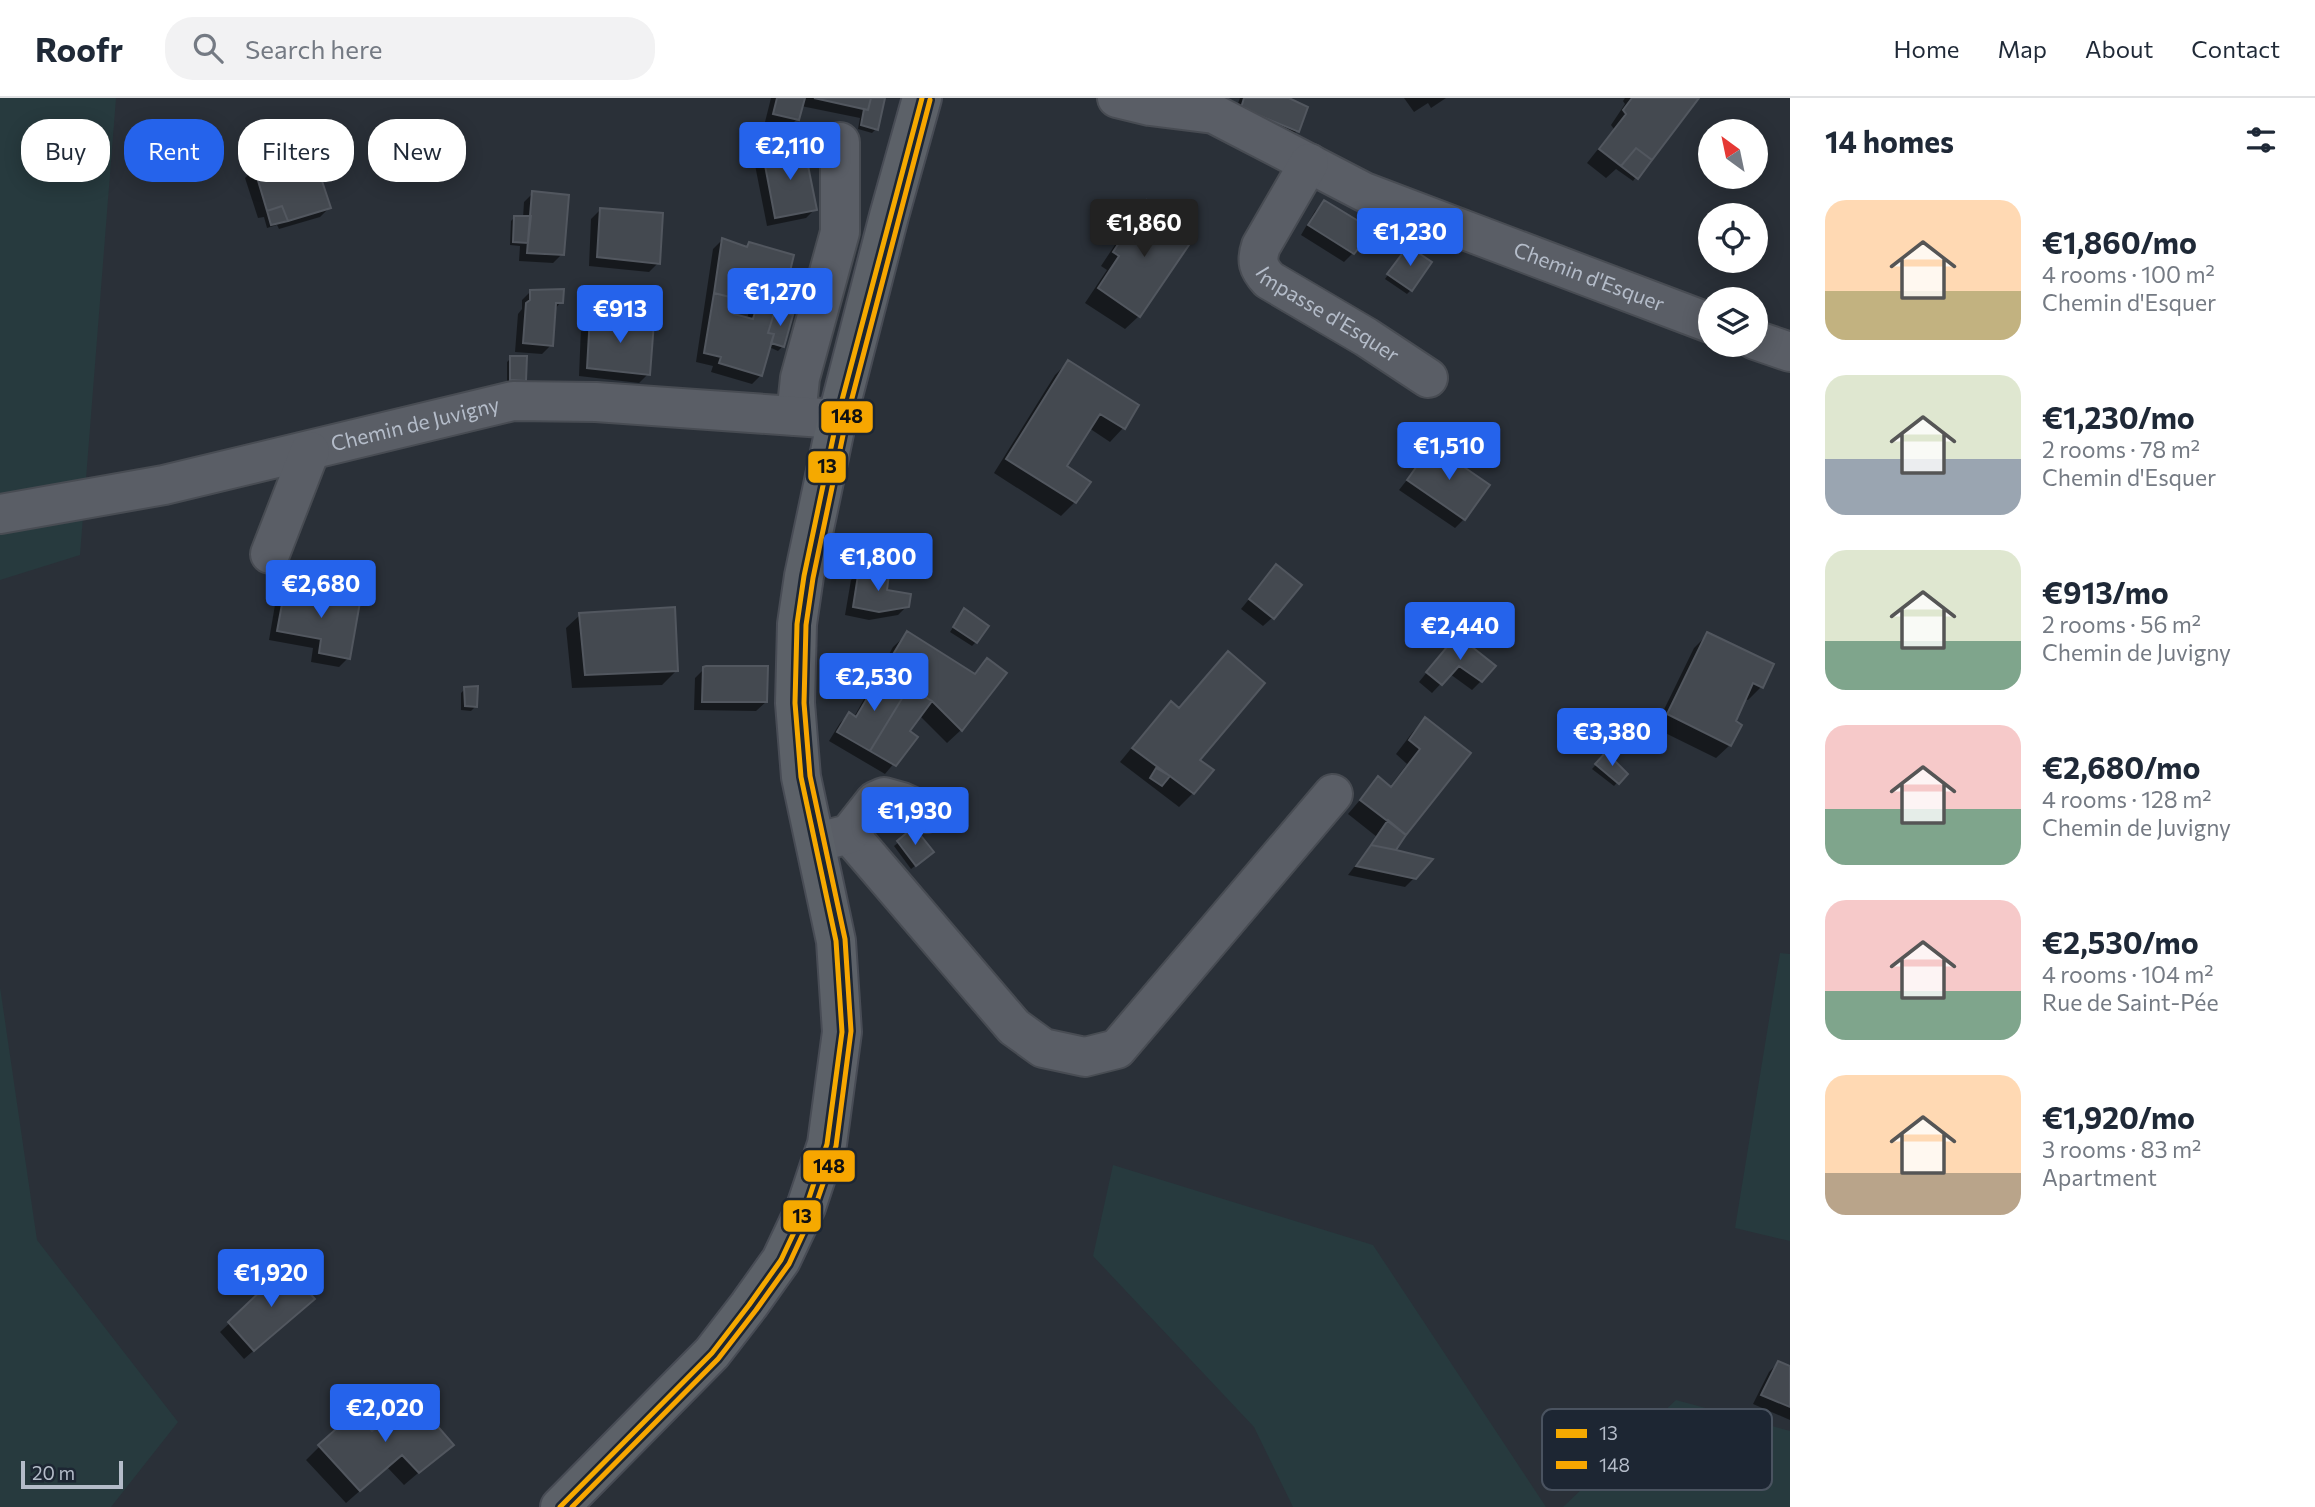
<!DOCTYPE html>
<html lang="en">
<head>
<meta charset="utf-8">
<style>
  body { margin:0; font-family:Commissioner,sans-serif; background:#f2f2f3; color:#1f2937; height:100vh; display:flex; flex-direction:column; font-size:26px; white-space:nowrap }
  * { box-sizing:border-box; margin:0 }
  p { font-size:23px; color:#747a83 }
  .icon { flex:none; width:38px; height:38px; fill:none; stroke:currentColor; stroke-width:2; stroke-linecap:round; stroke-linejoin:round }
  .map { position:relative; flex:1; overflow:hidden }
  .sheet { display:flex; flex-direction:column; background:#fff; width:525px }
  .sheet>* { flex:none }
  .banner { position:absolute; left:21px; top:21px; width:665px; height:63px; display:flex; gap:14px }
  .needle { width:46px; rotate:327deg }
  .controls { position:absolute; left:1698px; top:21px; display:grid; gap:14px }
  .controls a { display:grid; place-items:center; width:70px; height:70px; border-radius:50%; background:#fff; box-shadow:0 4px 18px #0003; font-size:35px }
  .scale { position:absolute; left:21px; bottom:18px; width:102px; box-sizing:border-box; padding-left:7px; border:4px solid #b4bcc9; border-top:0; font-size:19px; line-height:24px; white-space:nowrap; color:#b4bcc9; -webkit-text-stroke:5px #1d2633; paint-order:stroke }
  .price { position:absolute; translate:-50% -60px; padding:0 16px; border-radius:7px; background:#2563eb; color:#fff; font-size:23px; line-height:46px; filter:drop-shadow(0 2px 4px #0008) }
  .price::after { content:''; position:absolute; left:50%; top:42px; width:21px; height:16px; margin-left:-10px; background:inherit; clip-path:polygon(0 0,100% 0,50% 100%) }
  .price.on { background:#222; color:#fff }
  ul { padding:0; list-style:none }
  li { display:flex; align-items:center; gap:21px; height:175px; padding:0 35px }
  li span { display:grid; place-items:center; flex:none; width:196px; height:140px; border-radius:21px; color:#555 }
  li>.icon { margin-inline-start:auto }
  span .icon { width:84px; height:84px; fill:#fffc; stroke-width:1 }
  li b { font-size:30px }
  h2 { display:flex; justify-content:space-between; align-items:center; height:84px; padding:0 35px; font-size:30px }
  .pill { padding:0 24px; border-radius:28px; background:#fff; box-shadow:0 4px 18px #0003; font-size:24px; line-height:63px }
  .pill.on { background:#2563eb; color:#fff }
  header { display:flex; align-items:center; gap:42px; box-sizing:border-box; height:98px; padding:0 35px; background:#fff; border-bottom:2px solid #e0e1e3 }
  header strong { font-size:33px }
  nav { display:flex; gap:38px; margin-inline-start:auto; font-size:24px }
  .search { width:490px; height:63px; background:#f2f2f3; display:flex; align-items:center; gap:18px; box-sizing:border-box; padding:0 24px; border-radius:28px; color:#747a83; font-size:26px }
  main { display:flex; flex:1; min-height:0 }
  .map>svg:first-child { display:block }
  .green { fill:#273a3e }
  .shadow { fill:#0007; fill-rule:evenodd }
  .building { fill:#444950; stroke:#52575f; stroke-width:2 }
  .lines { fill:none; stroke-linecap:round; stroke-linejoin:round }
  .minor-casing { stroke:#484c53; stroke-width:42 }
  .major-casing { stroke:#484c55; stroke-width:42 }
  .minor { stroke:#5a5e66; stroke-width:38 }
  .major { stroke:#5c6168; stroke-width:38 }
  .bus-1-casing { stroke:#1d2633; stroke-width:10 }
  .bus-2-casing { stroke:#1d2633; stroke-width:10 }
  .bus-1 { stroke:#f5a900; stroke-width:5 }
  .bus-2 { stroke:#f7a600; stroke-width:5 }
  .labels { text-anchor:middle; stroke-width:7; stroke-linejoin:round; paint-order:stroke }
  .street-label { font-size:21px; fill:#b4bcc9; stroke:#1d2633 }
  .key { fill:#1d2633; stroke:#4a5360; stroke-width:2 }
  .key-label { font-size:19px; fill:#b4bcc9 }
  .line-badge { stroke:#1d2633; stroke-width:2.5 }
  .pale-badge-label { font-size:19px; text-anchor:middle; font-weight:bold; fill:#111 }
</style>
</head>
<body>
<header>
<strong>Roofr</strong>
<div class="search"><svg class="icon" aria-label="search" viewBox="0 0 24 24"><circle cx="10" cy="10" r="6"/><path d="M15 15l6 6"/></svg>Search here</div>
<nav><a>Home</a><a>Map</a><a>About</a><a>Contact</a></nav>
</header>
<main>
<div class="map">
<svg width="1790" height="1409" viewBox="0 0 1790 1409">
  <rect width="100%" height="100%" fill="#2a3038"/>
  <!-- green -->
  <path class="green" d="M0 0H116L80 457 0 482Z
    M1780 855 1790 856V1143L1735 1130Z
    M0 889 37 1142 178 1324 111 1409H0Z
    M1113 1067 1373 1147 1546 1409H1293L1254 1329 1093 1158Z
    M1676 1302 1790 1333V1409H1563Z"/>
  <!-- shadow -->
  <path class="shadow" d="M771 0H883L876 31 872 35 858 31 860 20 801 8 797 21 788 30 765 24Z
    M1240 0H1287L1297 33 1288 42 1233 19Z
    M1404 0H1446L1431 10 1428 5 1414 14Z
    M1625 0H1697L1633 83 1616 71 1606 80 1587 65 1614 31 1611 27 1625 6 1623 3Z
    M788 42 790 53 815 111 806 120 767 128 755 67 764 58 769 57 768 49 772 45Z
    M311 56 329 110 320 119 279 131 277 127 267 130 264 119 258 120 245 80 254 71Z
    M533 95 562 156 553 165 519 163 520 148 510 147 511 123 515 119 523 120 524 104Z
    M1324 104 1353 155 1344 164 1301 137 1315 113Z
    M1147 105 1139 218 1125 231 1085 205 1107 172 1101 168 1134 118Z
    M600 112 658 165 649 174 589 168 591 121Z
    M722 142 745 150 750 146 781 200 794 204 782 249 778 253 769 249 761 277 752 286 711 274 713 268 696 264 713 151ZM737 198 752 202 747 221 732 217Z
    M1404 154 1411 192 1407 196 1385 181Z
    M531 193 561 204 554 212 551 247 542 256 515 254 518 216 522 211V202Z
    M590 220 648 276 639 285 579 278 581 229Z
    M511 260 524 282 520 286H507V264Z
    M1068 264 1136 307 1123 330 1110 344 1089 330 1065 369 1075 404 1061 418 994 375 1055 277Z
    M1432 350 1464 421 1455 430 1399 392Z
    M862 458 885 494 907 508 898 517 869 522 845 517 851 482 856 477 858 463Z
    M1276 468 1272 520 1263 528 1241 511Z
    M285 492 348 560 339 569 311 564 313 550 269 542 276 501Z
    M964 513 976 544 972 548 950 534Z
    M580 517 676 573 662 587 572 590 566 530Z
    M907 536 973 577 988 563 961 632 947 645 919 617 907 633 916 639 885 676 829 643 840 625 849 616 854 619 893 549Z
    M1708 536 1761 589 1748 602 1744 601 1734 624 1730 647 1716 660 1655 630 1694 550Z
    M1448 548 1481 583 1472 592 1450 576 1432 595 1419 584Z
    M1228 555 1198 662 1193 695 1179 709 1120 664 1157 619 1171 605 1178 611Z
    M704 571 766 604 756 613 694 612 695 580Z
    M465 591 475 609 471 613 461 612V595Z
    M1425 621 1469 656 1395 750 1414 780 1405 789 1348 777 1377 739 1348 716 1378 681 1389 690 1407 666 1396 656 1412 635Z
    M1606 656 1626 675 1614 688 1592 671Z
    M914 732 928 758 911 771 894 748Z
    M286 1172 303 1209 244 1261 220 1234Z
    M1778 1265 1790 1270V1322L1753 1306 1769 1274Z
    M372 1335 451 1347 404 1387 387 1369 346 1405 306 1362 320 1348Z"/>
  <!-- building -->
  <path class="building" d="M777 0H805L799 22 773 16Z
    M814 0H871L868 12Z
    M871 0H885L878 32 861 27 864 11 868 12Z
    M1244 0H1289L1308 9 1299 34 1241 10Z
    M1632 0H1699L1652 62 1636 50 1621 68 1599 51 1626 16 1623 12Z
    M789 40 791 51 773 54 771 44Z
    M804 48 817 112 775 120 763 57Z
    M1636 50 1652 62 1638 81 1621 68Z
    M312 53 331 110 288 123 282 108 267 113 254 69Z
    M532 93 569 97 564 157 527 155Z
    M1147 102 1171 118 1167 126 1191 144 1140 219 1098 190 1119 158 1113 154Z
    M1324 102 1373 132 1354 156 1308 127Z
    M282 108 288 123 271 127 267 113Z
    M600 110 663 115 660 166 597 159Z
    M514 118H531L528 145 513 144Z
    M722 140 747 149 749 144 794 157 783 202 780 201 777 212 757 207 760 193 741 188 738 201 714 195Z
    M1408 148 1432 164 1412 193 1387 176Z
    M564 191 563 205H556L553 248 523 245 526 205 530 202V192Z
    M714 195 738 201 734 216 753 221 757 207 775 212 768 235 774 236 762 278 719 265 721 259 704 255Z
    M783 199 797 202 793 217 777 212 780 201 783 202Z
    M775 212 793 217 784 249 771 245 774 236 768 235Z
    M590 218 654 224 650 277 587 270Z
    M510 258H527L526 283 510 282Z
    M1068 262 1139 307 1125 331 1100 316 1067 368 1091 384 1076 405 1006 361Z
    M1432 347 1490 387 1465 422 1407 382Z
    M861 457 892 459 889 476 859 471Z
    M1276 466 1302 487 1274 521 1249 501Z
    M859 471 889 476 887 492 911 496 909 509 879 514 853 509Z
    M285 490 360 504 350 561 319 555 321 541 277 533Z
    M675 509 678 573 585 577 579 515Z
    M964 510 989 528 977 545 953 529Z
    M907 533 975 576 987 560 1007 575 962 633 932 603 882 575Z
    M1707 534 1774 566 1763 590 1753 585 1736 623 1742 627 1731 648 1667 616Z
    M1457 537 1496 568 1482 584 1459 568 1442 587 1426 574Z
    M1228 553 1265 585 1200 662 1214 672 1194 696 1132 650 1171 603 1179 610Z
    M706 568H768L767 604H702L703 569Z
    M882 575 909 589 870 653 837 634 849 614 856 619Z
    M478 588 477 609 465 608 464 589Z
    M909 589 932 603 910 633 918 639 896 668 870 653Z
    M1425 619 1471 655 1406 737 1360 702 1378 678 1391 689 1420 651 1409 642Z
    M1606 654 1628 676 1619 686 1595 666Z
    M1156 670 1170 678 1162 688 1150 680Z
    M1388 722 1406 737 1396 752 1371 747Z
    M914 729 934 754 916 768 897 743Z
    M1371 747 1396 752 1433 761 1416 781 1356 768Z
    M286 1169 315 1201 254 1253 228 1224Z
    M1778 1263 1790 1268V1309L1761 1297Z
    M414 1301 454 1347 419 1375 402 1357 360 1393 318 1347 354 1315 372 1333Z"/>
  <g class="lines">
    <defs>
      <g id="minor">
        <path id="s1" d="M1117 0 1150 8 1214 16 1364 94 1710 225"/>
        <path id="s2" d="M1309 65 1261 148C1256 163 1258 170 1269 182L1366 239 1428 280"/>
        <path d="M1755 242 1790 254"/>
        <path d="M796 318 800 280 840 134V44"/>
        <path id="s3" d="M0 416 164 387 513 303 596 304 837 321"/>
        <path d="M270 456 310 353"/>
        <path d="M849 736 1014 929 1043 950 1085 959 1117 951 1333 696"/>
        <path d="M826 742 849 736 875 703 884 699 902 704 926 715"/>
      </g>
      <path id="major" d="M560 1409 712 1255 749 1207 781 1162 806 1109 827 1046 842 934 836 843 801 679 795 605 797 526 804 478 837 321 889 118 922 0"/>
    </defs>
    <!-- minor casing -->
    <use href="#minor" class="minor-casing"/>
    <!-- major casing -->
    <use href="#major" class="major-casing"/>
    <!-- minor -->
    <use href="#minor" class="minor"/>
    <!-- major -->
    <use href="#major" class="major"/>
    <defs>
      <path id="bus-1" d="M560 1409 712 1255 749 1207 781 1162 806 1109 827 1046 842 934 836 843 801 679 795 605 797 526 804 478 837 321 922 0"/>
      <path id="bus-2" d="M572 1409 718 1261 756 1212 789 1166 814 1112 836 1048 851 933 845 841 810 678 804 605 806 527 813 480 846 323 930 2"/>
    </defs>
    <!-- bus-1 casing -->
    <use href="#bus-1" class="bus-1-casing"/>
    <!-- bus-2 casing -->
    <use href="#bus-2" class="bus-2-casing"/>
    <!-- bus-1 -->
    <use href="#bus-1" class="bus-1"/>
    <!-- bus-2 -->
    <use href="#bus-2" class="bus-2"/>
  </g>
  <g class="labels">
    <!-- street labels -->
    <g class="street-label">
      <text dy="7" stroke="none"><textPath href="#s1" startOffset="508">Chemin d'Esquer</textPath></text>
      <text dy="7" stroke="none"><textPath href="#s2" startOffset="201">Impasse d'Esquer</textPath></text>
      <text dy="7" stroke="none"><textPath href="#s3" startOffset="425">Chemin de Juvigny</textPath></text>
    </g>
  </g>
  <!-- legend -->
  <rect x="1542" y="1311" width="230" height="81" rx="10" class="key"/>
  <rect x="1556" y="1331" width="31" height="9" fill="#f5a900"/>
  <rect x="1556" y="1363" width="31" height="8" fill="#f7a600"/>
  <g class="key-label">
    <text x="1599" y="1342">13</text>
    <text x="1599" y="1374">148</text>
  </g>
  <g class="line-badge">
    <rect x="820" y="302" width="54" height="34" rx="7" fill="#f7a600"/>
    <rect x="807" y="352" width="40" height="34" rx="7" fill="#f5a900"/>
    <rect x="802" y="1051" width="54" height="34" rx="7" fill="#f7a600"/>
    <rect x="782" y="1101" width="40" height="34" rx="7" fill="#f5a900"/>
  </g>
  <g class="pale-badge-label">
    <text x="847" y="325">148</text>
    <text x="827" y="375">13</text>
    <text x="829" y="1075">148</text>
    <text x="802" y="1125">13</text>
  </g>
</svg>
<div class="controls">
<a><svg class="needle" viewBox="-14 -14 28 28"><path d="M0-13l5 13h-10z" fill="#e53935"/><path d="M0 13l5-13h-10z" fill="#747a83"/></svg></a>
<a><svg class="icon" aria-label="locate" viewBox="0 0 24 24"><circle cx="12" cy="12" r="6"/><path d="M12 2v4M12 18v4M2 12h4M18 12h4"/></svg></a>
<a><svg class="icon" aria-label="layers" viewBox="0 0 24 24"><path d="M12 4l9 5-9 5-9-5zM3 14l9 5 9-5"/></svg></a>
</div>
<div class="scale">20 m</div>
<b class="price" style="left:790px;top:84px">€2,110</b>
<b class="price on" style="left:1144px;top:161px">€1,860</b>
<b class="price" style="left:1410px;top:170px">€1,230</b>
<b class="price" style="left:780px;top:230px">€1,270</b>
<b class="price" style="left:620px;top:247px">€913</b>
<b class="price" style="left:1449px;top:384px">€1,510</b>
<b class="price" style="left:878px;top:495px">€1,800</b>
<b class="price" style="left:321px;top:522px">€2,680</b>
<b class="price" style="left:1460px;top:564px">€2,440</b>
<b class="price" style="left:874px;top:615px">€2,530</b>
<b class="price" style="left:1612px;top:670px">€3,380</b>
<b class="price" style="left:915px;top:749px">€1,930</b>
<b class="price" style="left:271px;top:1211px">€1,920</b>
<b class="price" style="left:385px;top:1346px">€2,020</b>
<div class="banner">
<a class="pill">Buy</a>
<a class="pill on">Rent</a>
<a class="pill">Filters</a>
<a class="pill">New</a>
</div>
</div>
<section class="sheet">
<h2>14 homes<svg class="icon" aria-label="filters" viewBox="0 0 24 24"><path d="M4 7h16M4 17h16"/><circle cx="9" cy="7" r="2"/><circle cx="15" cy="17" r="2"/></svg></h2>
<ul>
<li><span style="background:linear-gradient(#ffd9b3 65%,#c2b280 0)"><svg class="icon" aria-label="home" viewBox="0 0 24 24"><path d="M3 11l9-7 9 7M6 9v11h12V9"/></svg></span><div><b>€1,860/mo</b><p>4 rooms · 100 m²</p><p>Chemin d'Esquer</p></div></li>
<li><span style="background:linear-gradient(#dfe7d0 60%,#9aa5b1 0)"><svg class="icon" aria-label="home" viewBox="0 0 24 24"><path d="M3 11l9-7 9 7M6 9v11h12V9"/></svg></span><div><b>€1,230/mo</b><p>2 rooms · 78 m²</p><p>Chemin d'Esquer</p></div></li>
<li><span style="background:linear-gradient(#dfe7d0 65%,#7fa58c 0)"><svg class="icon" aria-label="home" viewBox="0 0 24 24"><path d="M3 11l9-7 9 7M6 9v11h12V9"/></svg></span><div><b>€913/mo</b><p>2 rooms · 56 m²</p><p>Chemin de Juvigny</p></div></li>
<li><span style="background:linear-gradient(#f6c9c9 60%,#7fa58c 0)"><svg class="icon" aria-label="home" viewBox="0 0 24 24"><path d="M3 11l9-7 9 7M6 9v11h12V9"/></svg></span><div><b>€2,680/mo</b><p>4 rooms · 128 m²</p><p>Chemin de Juvigny</p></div></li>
<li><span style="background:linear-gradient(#f6c9c9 65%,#7fa58c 0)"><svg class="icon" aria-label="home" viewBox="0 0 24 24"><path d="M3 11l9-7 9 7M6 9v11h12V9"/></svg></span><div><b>€2,530/mo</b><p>4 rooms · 104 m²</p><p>Rue de Saint-Pée</p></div></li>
<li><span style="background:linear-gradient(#ffd9b3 70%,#b9a48a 0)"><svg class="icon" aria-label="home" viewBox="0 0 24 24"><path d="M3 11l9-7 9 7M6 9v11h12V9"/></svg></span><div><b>€1,920/mo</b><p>3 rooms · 83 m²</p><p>Apartment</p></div></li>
</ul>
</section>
</main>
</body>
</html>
